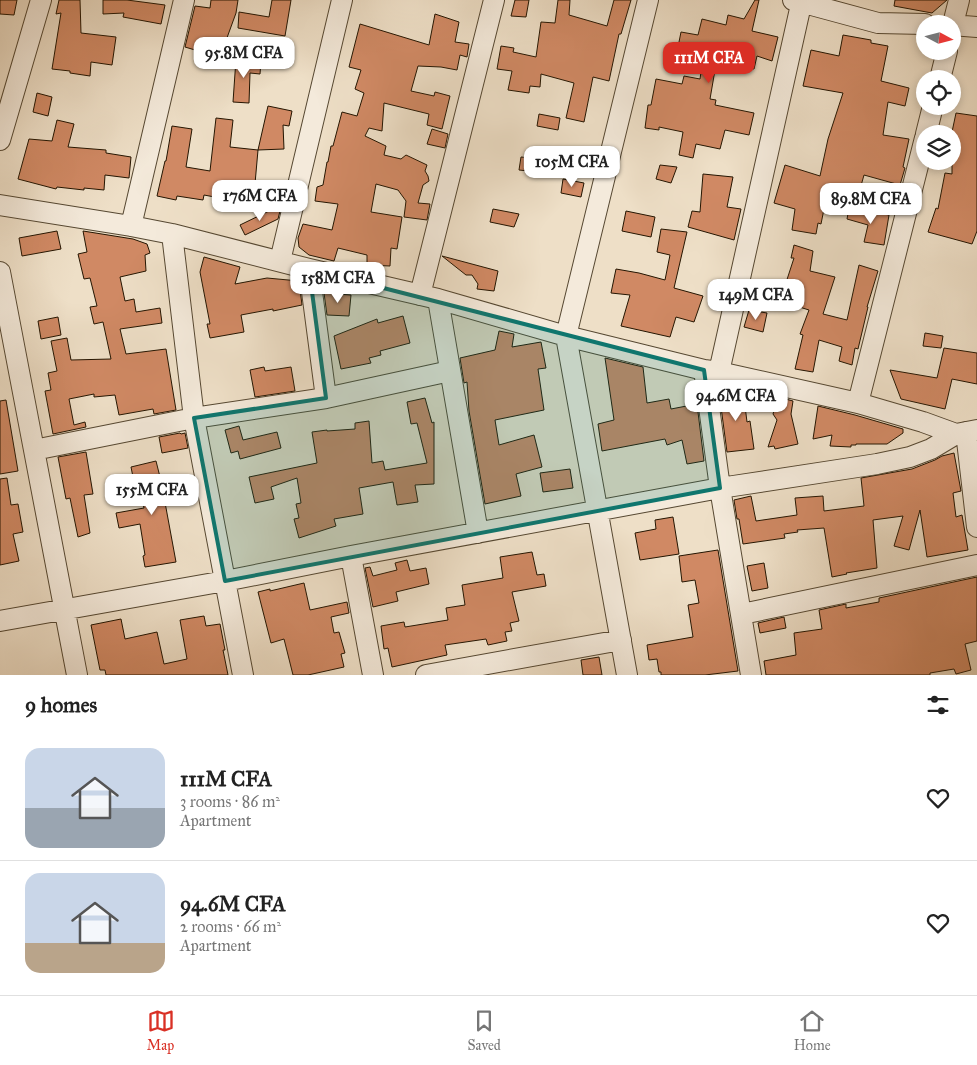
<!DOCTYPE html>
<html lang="en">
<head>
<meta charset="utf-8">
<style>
  body { margin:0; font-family:"IM FELL Great Primer",serif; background:#f2f2f2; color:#222; height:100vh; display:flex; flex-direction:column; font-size:19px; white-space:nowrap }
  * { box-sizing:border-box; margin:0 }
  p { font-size:16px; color:#767676 }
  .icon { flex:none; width:28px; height:28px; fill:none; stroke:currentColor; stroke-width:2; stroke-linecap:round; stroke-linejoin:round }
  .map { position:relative; height:675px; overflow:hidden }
  .side { display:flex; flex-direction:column; background:#fff; flex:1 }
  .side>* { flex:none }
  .needle { width:32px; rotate:97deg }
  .controls { position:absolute; left:916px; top:15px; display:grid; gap:10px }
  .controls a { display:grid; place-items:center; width:45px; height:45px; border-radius:50%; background:#fff; box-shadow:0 2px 8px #0003; font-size:25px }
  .price { position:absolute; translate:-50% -42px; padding:0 11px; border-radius:10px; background:#fff; color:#222; font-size:16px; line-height:32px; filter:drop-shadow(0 1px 2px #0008) }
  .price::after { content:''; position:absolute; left:50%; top:30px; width:15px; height:11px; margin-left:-8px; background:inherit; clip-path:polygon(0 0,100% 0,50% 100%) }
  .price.active { background:#d93025; color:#fff }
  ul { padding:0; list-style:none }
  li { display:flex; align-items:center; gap:15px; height:125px; padding:0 25px }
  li+li { border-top:1px solid #e0e0e0 }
  li span { display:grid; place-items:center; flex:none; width:140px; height:100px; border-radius:15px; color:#555 }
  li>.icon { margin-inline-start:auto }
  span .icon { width:60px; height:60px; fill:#fffc; stroke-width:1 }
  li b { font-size:21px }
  h2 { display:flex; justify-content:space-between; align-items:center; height:60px; padding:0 25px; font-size:21px }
  .tab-bar { display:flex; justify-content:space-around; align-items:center; height:70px; border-top:1px solid #e0e0e0; background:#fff; font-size:14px; color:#767676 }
  .tab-bar a { display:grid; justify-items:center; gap:2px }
  .tab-bar .active { color:#d93025 }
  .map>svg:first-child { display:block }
  .building { fill:#d08964; stroke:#241501 }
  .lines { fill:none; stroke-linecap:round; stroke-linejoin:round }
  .minor-casing { stroke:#564832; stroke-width:22 }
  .minor { stroke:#f4eadb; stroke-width:20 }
  .marked { fill:#0f766e; fill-opacity:0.2; stroke:#0f766e; stroke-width:4; stroke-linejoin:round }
</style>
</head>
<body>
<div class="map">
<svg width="977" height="675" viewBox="0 0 977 675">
  <rect width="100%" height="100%" fill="#eedfc7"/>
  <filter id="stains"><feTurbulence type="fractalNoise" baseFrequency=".004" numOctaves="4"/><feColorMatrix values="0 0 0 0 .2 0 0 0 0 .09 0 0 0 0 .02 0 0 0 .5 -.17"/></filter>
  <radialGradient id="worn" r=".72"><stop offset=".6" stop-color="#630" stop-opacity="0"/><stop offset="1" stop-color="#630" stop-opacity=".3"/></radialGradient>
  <!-- building -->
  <path class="building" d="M0 0H17L14 15 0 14Z
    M59 0H80L81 33 116 37 112 65 91 62 90 76 70 73V71L52 69 61 13 56 14Z
    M103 0H127L165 5 161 24 123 17 124 13 103 14Z
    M211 0H238L236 13 224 46 207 44 205 53 185 47 195 6 210 8Z
    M272 0H291L285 36 238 28 239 12 269 17Z
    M515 0H529L526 17 511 16Z
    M558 0H570L569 15 607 26 614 0H631L621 34H619L609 81 593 77 584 122 566 118 574 83 541 74 540 87 530 86 529 93 508 90 512 71 497 69 501 46 514 48 513 52 536 57 541 22 555 23Z
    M755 0H759L752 31 778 37 772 61 757 56 754 69 733 64V65L717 62 716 70H715L710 99 716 100 715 105 754 113 749 135 725 130 720 149 696 144 693 158 679 155 683 132 659 127V130L645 128 648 105H651L656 79 682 84 684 76 700 79 704 52 678 47 681 32 698 35 702 19 726 25 728 15 744 19Z
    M895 0H947L932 13 894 6Z
    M435 14 459 22 455 42 469 44 467 57 460 55 457 70 441 67 418 66 411 91 434 96 435 92 450 96 442 129 427 125 429 114 384 103 382 131 369 128 365 136 386 146 384 155 401 159 406 155 427 165 425 171 428 176 429 181 423 185 418 203 430 204 427 220 404 217 406 201 398 190 376 184 371 212 402 217 397 249 391 248 390 266 367 265V255L338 248 334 261 309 255 299 247 298 238 303 224 332 230 338 204 315 201 317 187 323 185 327 162H328L331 146H333L342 112 357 116 364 93 355 89 361 70 349 67 360 24 429 45Z
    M843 35 871 40V43L888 46 881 81 909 88 905 106 888 102 883 135 909 139 903 167 905 168 900 185 864 175 855 207 826 199 821 224 818 223 816 234 792 230 795 209 774 203 785 165 820 176 828 139 843 93 803 86 811 50 839 56Z
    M236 59 261 61 260 74 250 73 249 103 233 102Z
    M37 93 52 97 48 116 33 112Z
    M268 106 292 111 289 126 283 125 284 149 258 150Z
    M956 113 977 116V231L972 244 928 232 936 208 938 209 945 173 952 174V132Z
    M539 114 560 118 558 130 537 126Z
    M216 118 233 120 230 147 258 150 254 195 236 201 204 195 203 200 177 196 176 200 157 196 165 161H166L172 126 192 129 186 167 210 171Z
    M57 120 74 124 68 147 106 150V153L131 157 129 178 105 175 104 190 84 188V190L57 187 56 189 18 179 29 139 52 141Z
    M432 129 448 134 445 148 427 144Z
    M521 157 540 159 538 172 519 170Z
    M660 165 677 167 671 183 656 179Z
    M703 174 733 177 727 207 741 209 734 240 688 227 692 211 700 212Z
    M563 179 584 183 581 197 561 193Z
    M849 208 889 215 884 245 864 242 868 225 847 219Z
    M493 209 519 214 514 227 490 222Z
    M271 210 280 211 278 219 245 235 240 225Z
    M626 211 655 217 651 237 622 231Z
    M661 229 687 232 674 288 703 296 694 322 676 317 670 337 621 326 630 295 611 293 616 269 639 273 665 280 670 255 657 252Z
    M57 231 61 249 22 256 19 238Z
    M83 231 133 239 147 244 150 253 145 255 146 271 120 277 125 301 134 299 136 312 160 308 162 323 120 329 126 354 166 349 176 410 154 414 153 409 119 415 115 395 94 397V394L69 399 74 425 85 422 86 427 53 434 45 391 51 390 48 373 57 371 51 341 67 338 71 360 111 359 103 322 94 324 90 307 97 306 90 278 84 279 78 254 87 252Z
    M794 245 813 251 810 271 835 277 823 314 847 320 859 265 878 271 867 307H868L858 349 855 348 852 365 839 361 842 347 819 340 813 372 795 369 803 335 800 334 809 310 780 301 794 258H791Z
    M442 256 498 271 494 291 477 289 478 284 472 275H466Z
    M204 257 240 267 235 284 267 278 299 281 302 305 273 311V309L241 315 244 332 210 338 207 324H210L200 272Z
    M324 293 351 295 349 316 327 315Z
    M749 310 767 313 763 332 744 327Z
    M403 316 410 343 380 351 381 355 369 358 371 363 341 369 334 336 377 319 378 323Z
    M58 317 61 335 41 339 38 321Z
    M499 331 514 334 512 347 541 342 546 368 538 369 544 410 495 420 499 445 534 435 542 467 516 474 521 496 485 504 469 411 467 382 464 383 460 358 495 350Z
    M925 333 943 336 941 348 923 346Z
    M944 348 977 353V384L952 379 945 409 901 399 890 370 937 378Z
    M605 358 643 367 647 403 669 399 671 409 697 404 704 461 687 464 682 440 667 445 665 439 602 451 598 424 614 420Z
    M264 367 265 371 291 367 295 391 255 397 250 370Z
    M743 390 747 422 750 421 754 449 727 452 719 392Z
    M778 397 793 401 791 414 798 444 775 449 774 446 768 447 777 420 773 414Z
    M425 398 432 423 434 422V484L415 485 418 502 397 505 393 482 359 488 363 514 334 519 336 526 299 538 294 519 299 518 296 504 301 503 297 478 271 487 274 499 255 503 249 477 317 463 312 432 327 430V431L355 429V423L369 421 372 463 383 461 385 470 427 463 417 423 411 424 407 402Z
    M6 400 18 471 0 474V401Z
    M818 406 855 415 903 429V433L887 444H856V445H851V447L830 446 832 435 813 439Z
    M239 426 243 440 277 432 281 448 240 459 238 451 231 453 225 430Z
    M180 433 181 434 185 433 188 448 162 453 159 437Z
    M86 452 93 494 84 495 90 533 78 537 70 498 66 499 58 457Z
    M954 453 961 491 953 493 956 517 962 515 968 550 927 557 920 510 909 550 894 546 903 516 873 520 877 568 846 573 847 574 832 577 824 528 797 530 798 532 784 534 785 538 743 544 739 519H737L734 500 751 496 756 521 797 515 795 498 823 496 824 511 864 506 861 478 912 469 935 460 942 456Z
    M156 461 161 481 168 480 171 496 164 497 176 562 145 567 143 556 145 555 140 524 119 528 116 513 144 508 138 481 134 482 131 467Z
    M570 469 573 488 543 492 540 473Z
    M7 478 11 505 18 504 23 532 13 534 19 561 0 565V479Z
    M673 517 679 554 640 560 635 533 656 529 655 520Z
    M718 550 738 671 705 675H661V672H659L657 659 649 660 647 645 693 637 688 605 699 603 695 580 682 582 679 556Z
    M532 552 537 575 544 574 546 586 512 592 519 621 510 623 512 631 505 632 507 641 488 645 486 639 445 645 447 655 392 667 388 648 384 649 381 626 404 622 405 627 448 620 446 608 465 605 462 585 503 578 500 557Z
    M407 560 410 571 426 568 429 584 396 592 398 601 373 607 365 568 370 567 373 576 397 570 395 563Z
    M764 563 768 588 752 591 747 566Z
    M977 577V641L965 644 971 670 956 674 954 669 930 673V675H766L764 661 796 655 794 633 822 629 819 610 846 604V608L879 602V598Z
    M304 583 310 610 347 602 349 613 331 617 334 633 339 632 345 653 341 654 344 667 308 675H293L284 639 271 643 258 592 270 589V591Z
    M204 616 206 626 220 624 225 650H223L228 675H106L105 670H100L91 625 121 619 125 639 157 632 164 664 187 659 180 620Z
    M784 617 786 628 760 633 758 623Z
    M599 657 602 675H583L581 660Z"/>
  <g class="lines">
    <defs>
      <path id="minor" d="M793 0 878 23 925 24
        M952 25 977 27
        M952 28 959 0
        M940 79 947 51
        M926 134 933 106
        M0 140 41 0
        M0 205 131 226 172 234 309 269 438 299 566 336 704 370 719 372 858 403 923 422 956 434
        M131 226 184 0
        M172 234 194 418 243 675
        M280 261 342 0
        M309 269 326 398
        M0 272 77 675
        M420 295 494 0
        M438 299 478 533
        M704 370 720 488 751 675
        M719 372 802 0
        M858 403 925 138
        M966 432 977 527
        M34 450 194 418 326 398 450 371
        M351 556 373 675
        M742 614 977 565
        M0 621 225 581 351 556 720 488 877 464 910 457 931 449 956 434 977 430
        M426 675 621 640
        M627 675 566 336 648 0"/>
    </defs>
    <!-- minor casing -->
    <use href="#minor" class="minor-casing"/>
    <!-- minor -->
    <use href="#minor" class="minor"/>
  </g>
  <!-- marked area -->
  <path class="marked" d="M309 269 704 370 720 488 225 581 194 418 326 398Z"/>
  <rect width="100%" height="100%" filter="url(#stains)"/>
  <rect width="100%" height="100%" fill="url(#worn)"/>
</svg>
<div class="controls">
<a><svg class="needle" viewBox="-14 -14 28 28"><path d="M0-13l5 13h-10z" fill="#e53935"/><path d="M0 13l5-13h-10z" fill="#767676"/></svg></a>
<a><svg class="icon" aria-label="locate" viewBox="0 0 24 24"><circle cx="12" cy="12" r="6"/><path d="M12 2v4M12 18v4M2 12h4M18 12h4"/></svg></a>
<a><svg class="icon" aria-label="layers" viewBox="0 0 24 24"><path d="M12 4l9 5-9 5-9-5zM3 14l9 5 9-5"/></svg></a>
</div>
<b class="price" style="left:244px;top:79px">95.8M CFA</b>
<b class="price active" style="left:709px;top:84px">111M CFA</b>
<b class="price" style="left:572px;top:188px">105M CFA</b>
<b class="price" style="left:260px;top:222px">176M CFA</b>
<b class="price" style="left:871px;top:225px">89.8M CFA</b>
<b class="price" style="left:338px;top:304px">158M CFA</b>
<b class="price" style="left:756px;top:321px">149M CFA</b>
<b class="price" style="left:736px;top:422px">94.6M CFA</b>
<b class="price" style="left:152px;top:516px">155M CFA</b>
</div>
<section class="side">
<h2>9 homes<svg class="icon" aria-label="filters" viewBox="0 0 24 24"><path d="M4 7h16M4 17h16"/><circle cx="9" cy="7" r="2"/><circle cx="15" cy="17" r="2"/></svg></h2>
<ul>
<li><span style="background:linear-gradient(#c9d6e8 60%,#9aa5b1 0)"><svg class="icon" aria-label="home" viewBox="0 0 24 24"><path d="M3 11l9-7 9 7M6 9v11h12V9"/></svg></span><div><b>111M CFA</b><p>3 rooms · 86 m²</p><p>Apartment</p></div><svg class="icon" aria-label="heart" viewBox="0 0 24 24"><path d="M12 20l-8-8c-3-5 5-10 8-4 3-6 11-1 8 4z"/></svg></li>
<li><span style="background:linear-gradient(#c9d6e8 70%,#b9a48a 0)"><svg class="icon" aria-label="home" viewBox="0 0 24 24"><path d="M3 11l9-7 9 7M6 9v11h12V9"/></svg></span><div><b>94.6M CFA</b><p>2 rooms · 66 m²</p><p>Apartment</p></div><svg class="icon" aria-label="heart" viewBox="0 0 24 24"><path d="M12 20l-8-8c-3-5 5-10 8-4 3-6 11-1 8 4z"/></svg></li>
</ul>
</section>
<nav class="tab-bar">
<a class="active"><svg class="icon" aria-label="map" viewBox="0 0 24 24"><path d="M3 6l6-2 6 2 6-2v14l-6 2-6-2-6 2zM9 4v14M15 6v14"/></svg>Map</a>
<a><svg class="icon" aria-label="saved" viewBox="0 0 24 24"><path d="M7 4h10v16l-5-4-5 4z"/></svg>Saved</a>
<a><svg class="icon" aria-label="home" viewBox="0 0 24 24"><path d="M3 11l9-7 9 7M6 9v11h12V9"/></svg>Home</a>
</nav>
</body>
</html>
